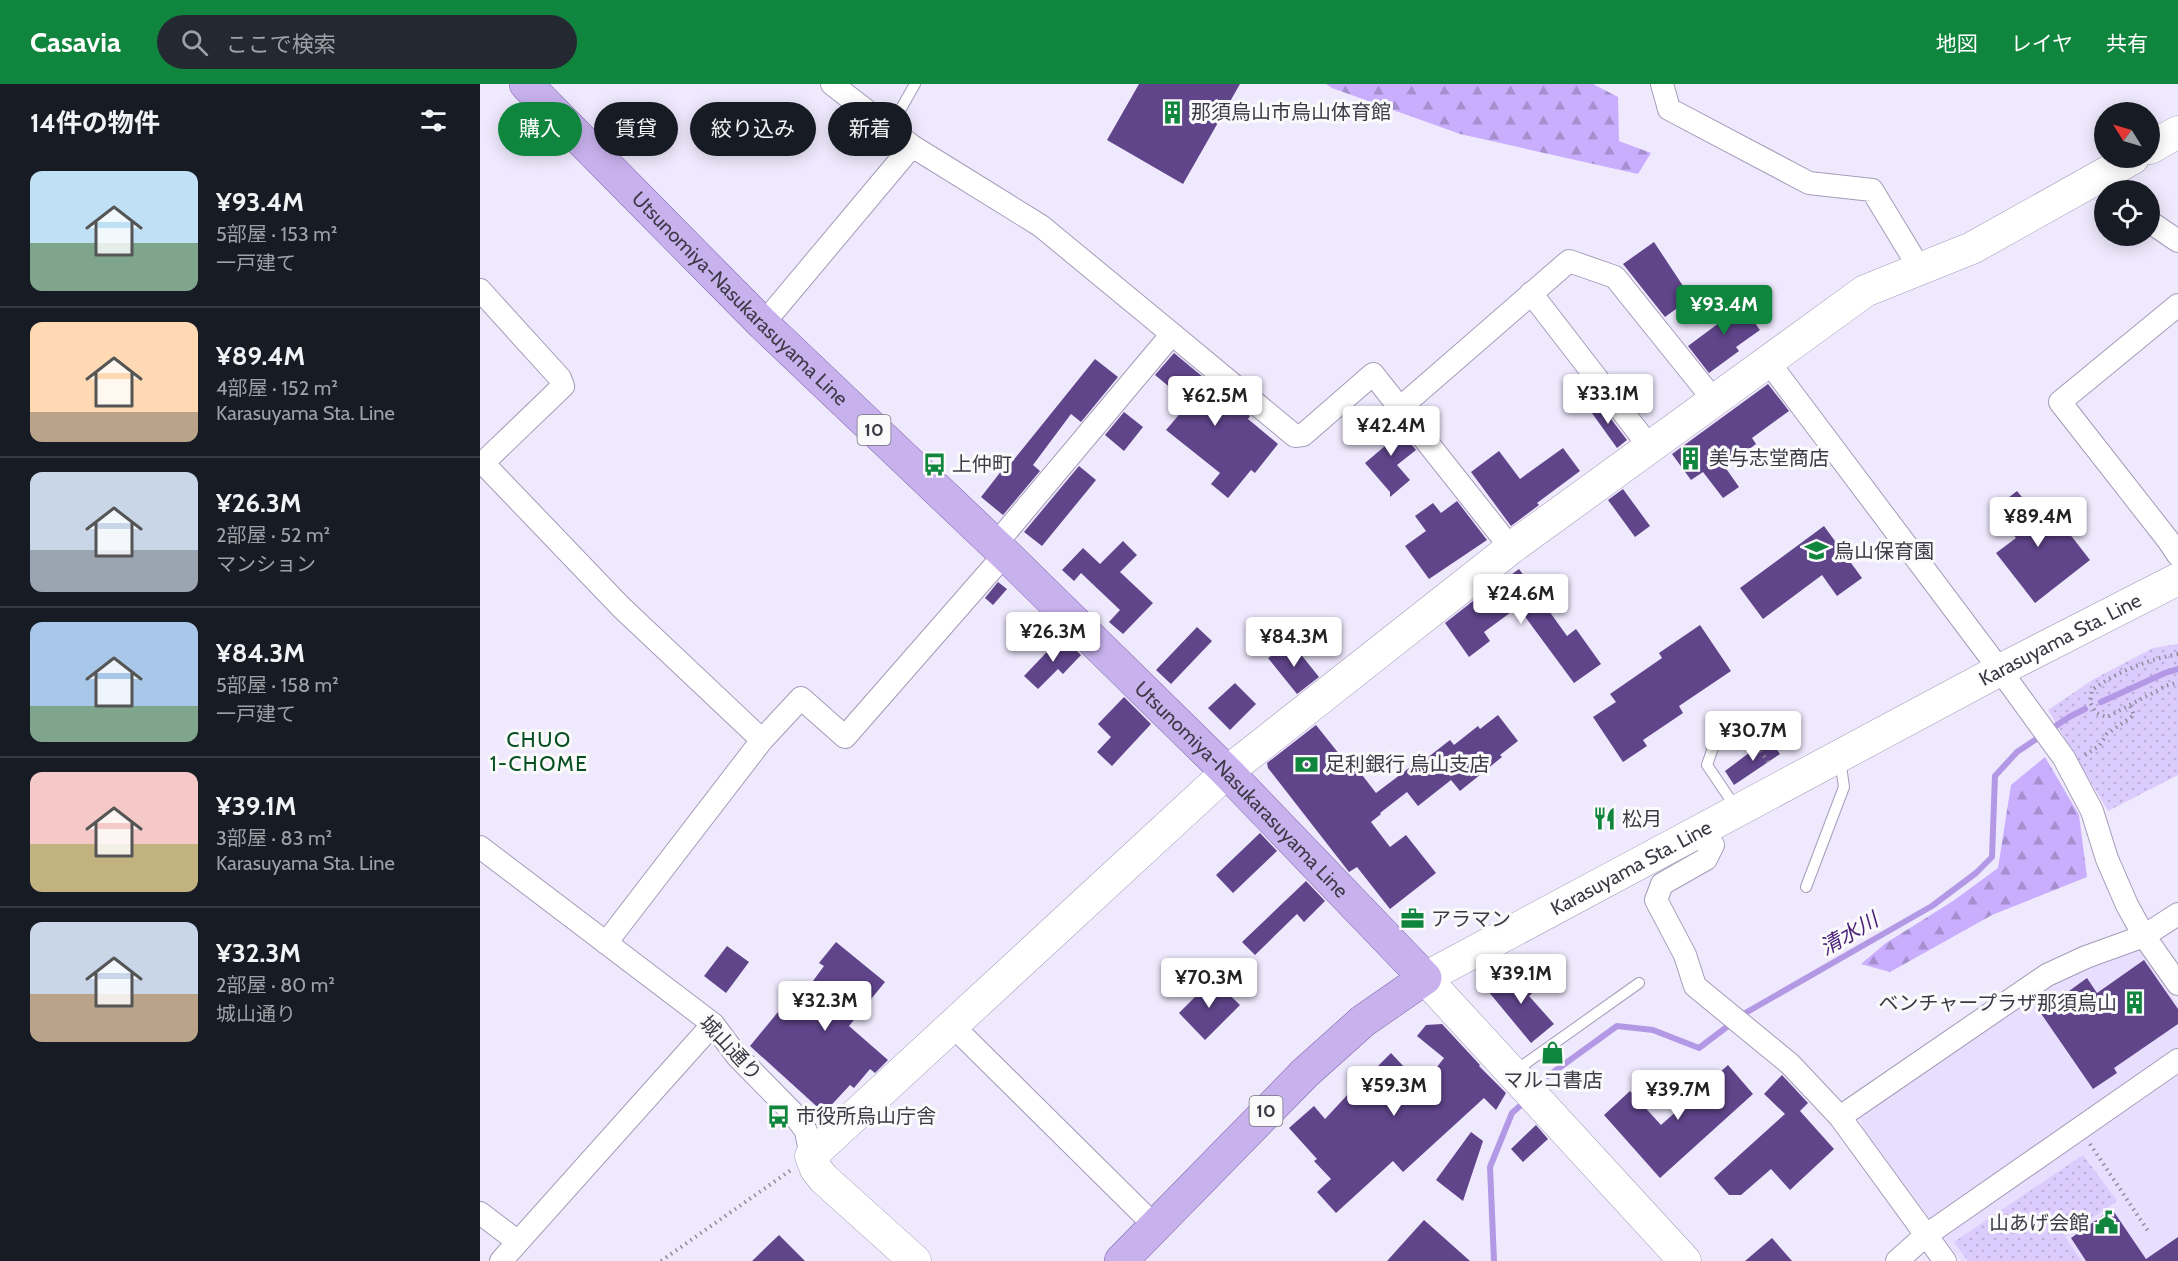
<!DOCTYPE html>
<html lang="ja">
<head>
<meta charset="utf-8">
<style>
  body { margin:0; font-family:Cabin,"Noto Sans JP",sans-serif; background:#242831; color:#f1f3f6; height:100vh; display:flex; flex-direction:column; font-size:22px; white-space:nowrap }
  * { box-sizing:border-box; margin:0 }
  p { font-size:20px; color:#9ea1a6 }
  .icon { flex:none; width:33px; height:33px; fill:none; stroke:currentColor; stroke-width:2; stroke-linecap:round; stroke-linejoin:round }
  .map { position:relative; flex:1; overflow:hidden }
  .details { display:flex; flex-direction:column; background:#171b24; width:480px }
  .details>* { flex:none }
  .guide { position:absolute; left:18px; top:18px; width:570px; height:54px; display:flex; gap:12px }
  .needle { width:39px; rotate:307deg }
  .tools { position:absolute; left:1614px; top:18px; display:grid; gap:12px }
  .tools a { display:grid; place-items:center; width:66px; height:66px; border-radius:50%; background:#171b24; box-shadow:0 3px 15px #0003; font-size:30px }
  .price { position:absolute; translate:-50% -51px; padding:0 14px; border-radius:6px; background:#fff; color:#222; font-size:20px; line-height:39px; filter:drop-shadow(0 2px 3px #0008) }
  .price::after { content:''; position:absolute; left:50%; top:36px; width:18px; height:14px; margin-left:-9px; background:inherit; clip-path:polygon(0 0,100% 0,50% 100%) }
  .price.active { background:#10853d; color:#fff }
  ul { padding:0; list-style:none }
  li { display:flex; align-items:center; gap:18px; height:150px; padding:0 30px }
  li+li { border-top:2px solid #363941 }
  li span { display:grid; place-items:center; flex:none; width:168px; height:120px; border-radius:12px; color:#555 }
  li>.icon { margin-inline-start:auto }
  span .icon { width:72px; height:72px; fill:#fffc; stroke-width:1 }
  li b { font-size:26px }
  h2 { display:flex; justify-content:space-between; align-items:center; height:72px; padding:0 30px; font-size:26px }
  .tag { padding:0 21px; border-radius:27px; background:#171b24; box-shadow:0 3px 15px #0003; font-size:21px; line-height:54px }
  .tag.active { background:#10853d; color:#fff }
  header { display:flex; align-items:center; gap:36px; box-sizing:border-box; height:84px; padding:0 30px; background:#10853d; color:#fff }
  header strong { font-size:28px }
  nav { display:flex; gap:33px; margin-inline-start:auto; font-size:21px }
  .search { width:420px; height:54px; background:#242831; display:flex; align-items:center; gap:15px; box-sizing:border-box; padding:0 21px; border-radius:33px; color:#9ea1a6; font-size:22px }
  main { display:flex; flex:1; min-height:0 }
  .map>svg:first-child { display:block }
  .built { fill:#e8defe }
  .green { fill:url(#green-dots) }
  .forest { fill:url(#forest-firs) }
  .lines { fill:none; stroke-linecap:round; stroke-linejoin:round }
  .stream { stroke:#b398e5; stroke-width:6 }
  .building { fill:#60458b }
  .lane-casing { stroke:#a49bb9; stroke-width:12 }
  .street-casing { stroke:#a49bb9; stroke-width:24 }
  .secondary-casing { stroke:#a49bb9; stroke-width:33 }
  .primary-casing { stroke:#8066ab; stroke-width:34 }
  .path { stroke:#908b9c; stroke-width:4; stroke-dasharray:1.5 4.5; stroke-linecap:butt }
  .lane { stroke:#fff; stroke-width:10 }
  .street { stroke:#fff; stroke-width:22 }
  .secondary { stroke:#fff; stroke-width:32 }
  .primary { stroke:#c8b2ee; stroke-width:33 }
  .labels { text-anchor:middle; stroke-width:6; stroke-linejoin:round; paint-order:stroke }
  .shield { fill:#fafafa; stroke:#76737c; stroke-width:1.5 }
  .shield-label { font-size:18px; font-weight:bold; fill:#3d3946 }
  .poi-label { font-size:20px; fill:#3d3946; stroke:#fafafa; text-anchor:start }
  .street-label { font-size:20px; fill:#3d3946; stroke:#fafafa }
  .neighbourhood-label { font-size:21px; letter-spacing:1.5px; fill:#064f22; stroke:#fafafa }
  .water-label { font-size:21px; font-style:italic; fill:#49207a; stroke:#fafafa }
</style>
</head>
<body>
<header>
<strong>Casavia</strong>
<div class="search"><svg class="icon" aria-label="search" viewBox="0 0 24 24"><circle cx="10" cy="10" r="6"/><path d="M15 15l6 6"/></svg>ここで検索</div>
<nav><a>地図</a><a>レイヤ</a><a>共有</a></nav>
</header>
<main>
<section class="details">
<h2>14件の物件<svg class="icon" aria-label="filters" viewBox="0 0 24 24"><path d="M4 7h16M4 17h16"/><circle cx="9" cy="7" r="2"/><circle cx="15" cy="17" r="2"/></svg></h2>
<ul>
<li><span style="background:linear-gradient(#bfe0f5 60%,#7fa58c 0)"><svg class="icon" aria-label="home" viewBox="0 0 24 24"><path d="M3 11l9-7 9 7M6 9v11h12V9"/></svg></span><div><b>¥93.4M</b><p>5部屋 · 153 m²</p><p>一戸建て</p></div></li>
<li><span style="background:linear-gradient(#ffd9b3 75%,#b9a48a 0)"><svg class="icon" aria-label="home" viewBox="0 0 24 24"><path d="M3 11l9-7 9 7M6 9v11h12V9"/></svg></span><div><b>¥89.4M</b><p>4部屋 · 152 m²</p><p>Karasuyama Sta. Line</p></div></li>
<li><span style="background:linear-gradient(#c9d6e8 65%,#9aa5b1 0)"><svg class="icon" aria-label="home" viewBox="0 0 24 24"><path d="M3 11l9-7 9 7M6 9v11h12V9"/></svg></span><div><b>¥26.3M</b><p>2部屋 · 52 m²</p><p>マンション</p></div></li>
<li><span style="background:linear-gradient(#a9c7e8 70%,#7fa58c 0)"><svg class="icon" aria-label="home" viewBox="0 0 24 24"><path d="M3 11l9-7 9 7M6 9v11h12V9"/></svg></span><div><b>¥84.3M</b><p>5部屋 · 158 m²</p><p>一戸建て</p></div></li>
<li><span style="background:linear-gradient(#f6c9c9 60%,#c2b280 0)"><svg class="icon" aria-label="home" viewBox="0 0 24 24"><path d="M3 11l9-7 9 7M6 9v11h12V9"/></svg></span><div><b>¥39.1M</b><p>3部屋 · 83 m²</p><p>Karasuyama Sta. Line</p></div></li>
<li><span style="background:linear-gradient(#c9d6e8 60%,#b9a48a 0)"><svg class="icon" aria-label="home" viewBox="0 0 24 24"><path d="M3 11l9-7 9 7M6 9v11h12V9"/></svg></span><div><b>¥32.3M</b><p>2部屋 · 80 m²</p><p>城山通り</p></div></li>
</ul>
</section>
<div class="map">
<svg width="1698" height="1177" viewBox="0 0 1698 1177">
  <defs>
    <pattern id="green-dots" width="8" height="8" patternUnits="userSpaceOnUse" patternTransform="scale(1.5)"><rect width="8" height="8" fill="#dccbfd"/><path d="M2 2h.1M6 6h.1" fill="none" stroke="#beafda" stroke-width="1.8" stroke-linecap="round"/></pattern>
    <pattern id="forest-firs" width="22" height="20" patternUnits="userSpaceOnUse" patternTransform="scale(1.5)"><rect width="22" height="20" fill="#caaefe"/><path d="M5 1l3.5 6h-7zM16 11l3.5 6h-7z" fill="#a58fcf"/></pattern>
  </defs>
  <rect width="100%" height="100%" fill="#efe9fd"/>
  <!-- built -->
  <path class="built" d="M1658 864 1698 920V1177H1481L1384 1046 1379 1033 1556 906Z"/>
  <!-- green -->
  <path class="green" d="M1698 560V691L1628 727 1568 626 1614 595 1673 564Z
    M1603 1071 1637 1117 1585 1153 1602 1177H1488L1474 1158Z"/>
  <!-- forest -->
  <path class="forest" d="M846 0H1113L1138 13 1139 57 1171 69 1158 90 980 50 852 4Z
    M1565 673 1599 731 1607 793 1512 831 1410 888 1381 880 1406 859 1473 817 1518 784 1531 701Z"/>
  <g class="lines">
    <!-- stream -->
    <path class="stream" d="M1621 618 1685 589 1698 585
      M1570 646 1589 633 1605 625
      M1260 932 1452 822 1496 789 1512 773 1515 692 1537 668 1561 652
      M1068 992 1137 942 1173 946 1219 964 1252 939
      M1014 1177 1010 1083 1032 1029 1041 1021"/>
  </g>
  <!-- building -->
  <path class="building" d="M659 0H760L703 100 627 56Z
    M1174 158 1211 214 1185 233 1143 180Z
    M1256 213 1280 246 1256 263 1259 267 1229 289 1208 262 1239 239 1232 230Z
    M694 269 770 332 768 335 798 360 775 389 771 386 748 414 731 400 740 389 686 346 709 319 675 291Z
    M615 275 638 293 601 338 591 330 553 381 560 387 523 431 501 413 526 381 528 383Z
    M1288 300 1309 327 1272 354 1276 360 1245 383 1259 403 1243 414 1223 388 1211 396 1192 370Z
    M1118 318 1147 356 1137 364 1109 325Z
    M644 328 663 343 644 367 625 351Z
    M911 335 936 366 917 381 930 396 910 413V408L885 379 905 362 894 349Z
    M1083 364 1100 387 1057 419 1059 421 1031 442 991 388 1019 367 1040 395Z
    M599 382 616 396 562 462 544 448Z
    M1143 405 1170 442 1155 453 1128 416Z
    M1537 407 1560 435 1571 426 1610 476 1555 519 1516 469 1536 454 1514 425Z
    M977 417 1007 456 949 495 925 462 946 447 935 432 953 419 961 429Z
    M1344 442 1382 494 1357 512 1342 491 1283 535 1260 504Z
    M643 457 657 471 640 488 673 519 643 550 629 538 640 526 601 489 594 497 582 486 603 464 620 480Z
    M1039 485 1087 552 1096 545 1121 580 1094 599 1038 523 1004 548 1010 557 989 573 965 539 1007 506 1009 507Z
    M518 498 527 505 513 521 505 514Z
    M1220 541 1251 587 1199 622 1203 629 1163 656 1167 662 1143 678 1113 633 1136 618 1130 610 1182 574 1179 569Z
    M717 543 732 557 691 600 676 586Z
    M582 552 601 571 583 590 578 585 558 605 544 592Z
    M811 558 839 593 817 610 788 574Z
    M755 599 776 620 750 646 728 624Z
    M644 613 671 640 632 682 617 668 631 653 618 640Z
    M1018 631 1038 657 1020 671 1022 673 980 707 971 696 938 722 927 708 900 729 901 730 891 738 910 763 926 751 956 789 910 825 877 783 869 788 788 684 787 679 836 641 872 686 876 683 896 709 945 672 947 674 970 656 974 661 998 642 1000 645Z
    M1289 654 1300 670 1254 701 1245 687Z
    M780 749 797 767 753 809 736 791Z
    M826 797 845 817 824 838 817 830 775 871 762 858Z
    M356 858 405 898 369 942 408 976 395 989 390 985 374 1004 370 1001 344 1029 270 962 298 928 302 932 330 901 344 882 339 879Z
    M247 862 269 878 246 909 224 892Z
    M1664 876 1698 925V940L1634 984 1637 989 1613 1005 1560 928 1607 894 1617 909Z
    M1036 884 1055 907 1049 912 1074 940 1051 959 1008 907Z
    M733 895 760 921 725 956 699 929Z
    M962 940 1000 981 999 982 1026 1009 1016 1026 1004 1014 923 1088 913 1077 856 1129 837 1108 851 1095 834 1077 837 1075 809 1044 834 1022 845 1035 884 993 886 994 911 969 942 1002 964 974 937 952 946 941Z
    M1248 981 1273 1010 1180 1094 1124 1031 1150 1007 1181 1041Z
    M1302 991 1328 1019 1320 1027 1354 1065 1310 1106 1291 1085 1261 1111H1249L1234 1094 1305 1030 1284 1010Z
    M1056 1041 1068 1055 1043 1078 1031 1065Z
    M991 1048 1003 1057 983 1117 956 1096Z
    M1632 1125 1666 1175 1698 1153V1177H1606L1591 1154Z
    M944 1136 990 1177H907Z
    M299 1151 325 1177H272Z
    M1292 1154 1312 1177H1265Z"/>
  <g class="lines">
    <defs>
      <path id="lane" d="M410 44 435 0
        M1236 655 1227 681 1256 724
        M1326 803 1364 703 1360 675
        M1035 987 1159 899"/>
      <path id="street" d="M352 0 432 62
        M1182 0 1189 25 1329 99 1392 106 1440 185
        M1627 88 1641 106
        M1670 138 1698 157
        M0 206 80 294 83 302 3 379 141 523 282 656
        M1051 209 1169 362
        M1698 221 1580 318 1688 456 1698 471
        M283 240 432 62 561 142 692 250
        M1287 276 1520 586 1584 674 1612 727 1627 775 1647 821 1664 852 1698 900
        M921 323 1089 177 1135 193 1233 315
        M515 461 692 250 815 352 823 351 893 290 1031 464
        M1224 744 1233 761 1226 775 1182 800 1176 816 1205 871 1215 902 1310 980 1360 1033 1465 1177
        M0 763 233 940 257 972 312 1028 326 1047 331 1072
        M126 859 282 656 321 614 365 653 525 470
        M473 942 675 1142
        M1360 1033 1567 891 1606 873 1664 852 1698 830
        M0 1129 37 1157
        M21 1177 233 940
        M1417 1177 1445 1152 1698 976"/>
      <g id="secondary">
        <path d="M1670 64 1698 48"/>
        <path d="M435 1177 343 1094 336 1085 331 1072 747 688 1031 464 1385 207 1492 164 1653 74"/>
        <path id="s1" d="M1205 1177 945 894 1520 586 1698 495"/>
      </g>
      <g id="primary">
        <path id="s2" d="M46 0 283 240 525 470 747 688 945 894 883 937 825 989 641 1177"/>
      </g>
    </defs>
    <!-- lane casing -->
    <use href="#lane" class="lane-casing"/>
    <!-- street casing -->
    <use href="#street" class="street-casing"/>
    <!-- secondary casing -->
    <use href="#secondary" class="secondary-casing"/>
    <!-- primary casing -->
    <use href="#primary" class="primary-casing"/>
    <!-- path -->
    <path class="path" d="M1698 570C1667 576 1638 587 1612 606L1610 618 1616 629 1627 633 1686 602 1698 598
      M1267 647 1290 681
      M1605 671 1619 662 1627 650 1654 631 1650 622
      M1610 1060 1668 1147
      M181 1177 311 1086"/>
    <!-- lane -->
    <use href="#lane" class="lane"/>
    <!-- street -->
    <use href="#street" class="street"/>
    <!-- secondary -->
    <use href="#secondary" class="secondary"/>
    <!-- primary -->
    <use href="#primary" class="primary"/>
  </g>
  <!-- icons -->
  <defs>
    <symbol id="building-bare" viewBox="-9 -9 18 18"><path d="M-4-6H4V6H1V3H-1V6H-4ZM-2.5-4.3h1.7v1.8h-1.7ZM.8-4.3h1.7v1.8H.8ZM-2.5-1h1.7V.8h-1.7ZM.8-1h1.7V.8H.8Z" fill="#10853d" stroke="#fafafa" stroke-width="2.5" paint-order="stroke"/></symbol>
    <symbol id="bus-bare" viewBox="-9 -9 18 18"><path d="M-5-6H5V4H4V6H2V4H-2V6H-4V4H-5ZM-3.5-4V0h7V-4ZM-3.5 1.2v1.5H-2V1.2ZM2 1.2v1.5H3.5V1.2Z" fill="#10853d" stroke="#fafafa" stroke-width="2.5" paint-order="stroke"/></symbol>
    <symbol id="school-bare" viewBox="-9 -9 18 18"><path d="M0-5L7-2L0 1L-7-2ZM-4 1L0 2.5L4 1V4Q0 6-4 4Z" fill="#10853d" stroke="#fafafa" stroke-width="2.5" paint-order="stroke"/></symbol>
    <symbol id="bank-bare" viewBox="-9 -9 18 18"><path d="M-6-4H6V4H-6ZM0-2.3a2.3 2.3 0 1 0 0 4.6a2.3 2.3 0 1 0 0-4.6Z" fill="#10853d" stroke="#fafafa" stroke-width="2.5" paint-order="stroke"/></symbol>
    <symbol id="restaurant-bare" viewBox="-9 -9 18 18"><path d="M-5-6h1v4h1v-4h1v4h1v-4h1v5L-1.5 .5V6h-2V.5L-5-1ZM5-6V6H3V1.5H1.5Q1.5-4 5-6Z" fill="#10853d" stroke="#fafafa" stroke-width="2.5" paint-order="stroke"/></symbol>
    <symbol id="office-bare" viewBox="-9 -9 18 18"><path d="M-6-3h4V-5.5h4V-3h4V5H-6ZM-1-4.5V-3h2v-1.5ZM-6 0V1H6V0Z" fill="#10853d" stroke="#fafafa" stroke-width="2.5" paint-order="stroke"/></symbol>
    <symbol id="shop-bare" viewBox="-9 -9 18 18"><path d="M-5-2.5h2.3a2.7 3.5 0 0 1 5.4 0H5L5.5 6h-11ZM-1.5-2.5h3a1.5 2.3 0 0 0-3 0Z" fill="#10853d" stroke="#fafafa" stroke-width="2.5" paint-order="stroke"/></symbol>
    <symbol id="civic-bare" viewBox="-9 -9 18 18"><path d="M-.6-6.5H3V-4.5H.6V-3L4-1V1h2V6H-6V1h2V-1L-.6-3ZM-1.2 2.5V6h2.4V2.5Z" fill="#10853d" stroke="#fafafa" stroke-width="2.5" paint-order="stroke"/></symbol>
  </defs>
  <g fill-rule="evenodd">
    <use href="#building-bare" x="676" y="12" width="33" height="33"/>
    <use href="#building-bare" x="1194" y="358" width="33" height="33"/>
    <use href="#bus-bare" x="438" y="364" width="33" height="33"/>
    <use href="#school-bare" x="1320" y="450" width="33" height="33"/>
    <use href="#bank-bare" x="810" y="664" width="33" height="33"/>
    <use href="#restaurant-bare" x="1108" y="718" width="33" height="33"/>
    <use href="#office-bare" x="916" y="818" width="33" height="33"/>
    <use href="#building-bare" x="1638" y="902" width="33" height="33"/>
    <use href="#shop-bare" x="1056" y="952" width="33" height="33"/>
    <use href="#bus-bare" x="282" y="1016" width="33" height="33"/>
    <use href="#civic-bare" x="1610" y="1122" width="33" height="33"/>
  </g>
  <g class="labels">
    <!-- shield labels -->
    <g class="shield">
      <rect x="377.5" y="331" width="33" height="30" rx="4.5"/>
      <rect x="769.5" y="1012" width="33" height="30" rx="4.5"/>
    </g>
    <g class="shield-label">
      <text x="394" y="352">10</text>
      <text x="786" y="1033">10</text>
    </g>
    <!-- poi labels -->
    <g class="poi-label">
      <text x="711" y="35">那須烏山市烏山体育館</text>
      <text x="1229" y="381">美与志堂商店</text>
      <text x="472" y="387">上仲町</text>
      <text x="1354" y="474">烏山保育園</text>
      <text x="845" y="687">足利銀行 烏山支店</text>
      <text x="1142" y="742">松月</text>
      <text x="951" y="842">アラマン</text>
      <text x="1637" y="926" text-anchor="end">ベンチャープラザ那須烏山</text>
      <text x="1073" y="1003" text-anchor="middle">マルコ書店</text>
      <text x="316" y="1039">市役所烏山庁舎</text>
      <text x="1609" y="1146" text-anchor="end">山あげ会館</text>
    </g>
    <!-- street labels -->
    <g class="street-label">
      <text dy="7" stroke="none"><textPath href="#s2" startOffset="303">Utsunomiya-Nasukarasuyama Line</textPath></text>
      <text dy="7" stroke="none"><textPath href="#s1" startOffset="1104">Karasuyama Sta. Line</textPath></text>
      <text dy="7" stroke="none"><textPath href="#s2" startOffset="1005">Utsunomiya-Nasukarasuyama Line</textPath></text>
      <text dy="7" stroke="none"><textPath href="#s1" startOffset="618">Karasuyama Sta. Line</textPath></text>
      <text transform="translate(251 964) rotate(47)" y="7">城山通り</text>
    </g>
    <!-- neighbourhood labels -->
    <g class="neighbourhood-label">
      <text x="59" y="663">CHUO<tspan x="59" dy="24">1-CHOME</tspan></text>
    </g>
    <!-- water labels -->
    <g class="water-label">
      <text transform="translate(1369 850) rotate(-30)" y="7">清水川</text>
    </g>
  </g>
</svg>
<div class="tools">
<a><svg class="needle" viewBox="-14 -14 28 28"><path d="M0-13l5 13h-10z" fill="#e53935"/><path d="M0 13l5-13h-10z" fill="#9ea1a6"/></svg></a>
<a><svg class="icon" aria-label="locate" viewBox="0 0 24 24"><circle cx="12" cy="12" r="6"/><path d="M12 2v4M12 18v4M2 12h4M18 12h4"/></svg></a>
</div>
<b class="price active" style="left:1244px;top:252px">¥93.4M</b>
<b class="price" style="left:1128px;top:341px">¥33.1M</b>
<b class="price" style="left:735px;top:343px">¥62.5M</b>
<b class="price" style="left:911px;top:373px">¥42.4M</b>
<b class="price" style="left:1558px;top:464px">¥89.4M</b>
<b class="price" style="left:1041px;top:541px">¥24.6M</b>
<b class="price" style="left:573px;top:579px">¥26.3M</b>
<b class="price" style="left:814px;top:584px">¥84.3M</b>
<b class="price" style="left:1273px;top:678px">¥30.7M</b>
<b class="price" style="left:1041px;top:921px">¥39.1M</b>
<b class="price" style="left:729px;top:925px">¥70.3M</b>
<b class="price" style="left:345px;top:948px">¥32.3M</b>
<b class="price" style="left:914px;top:1033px">¥59.3M</b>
<b class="price" style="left:1198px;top:1037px">¥39.7M</b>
<div class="guide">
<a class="tag active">購入</a>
<a class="tag">賃貸</a>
<a class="tag">絞り込み</a>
<a class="tag">新着</a>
</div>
</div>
</main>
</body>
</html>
